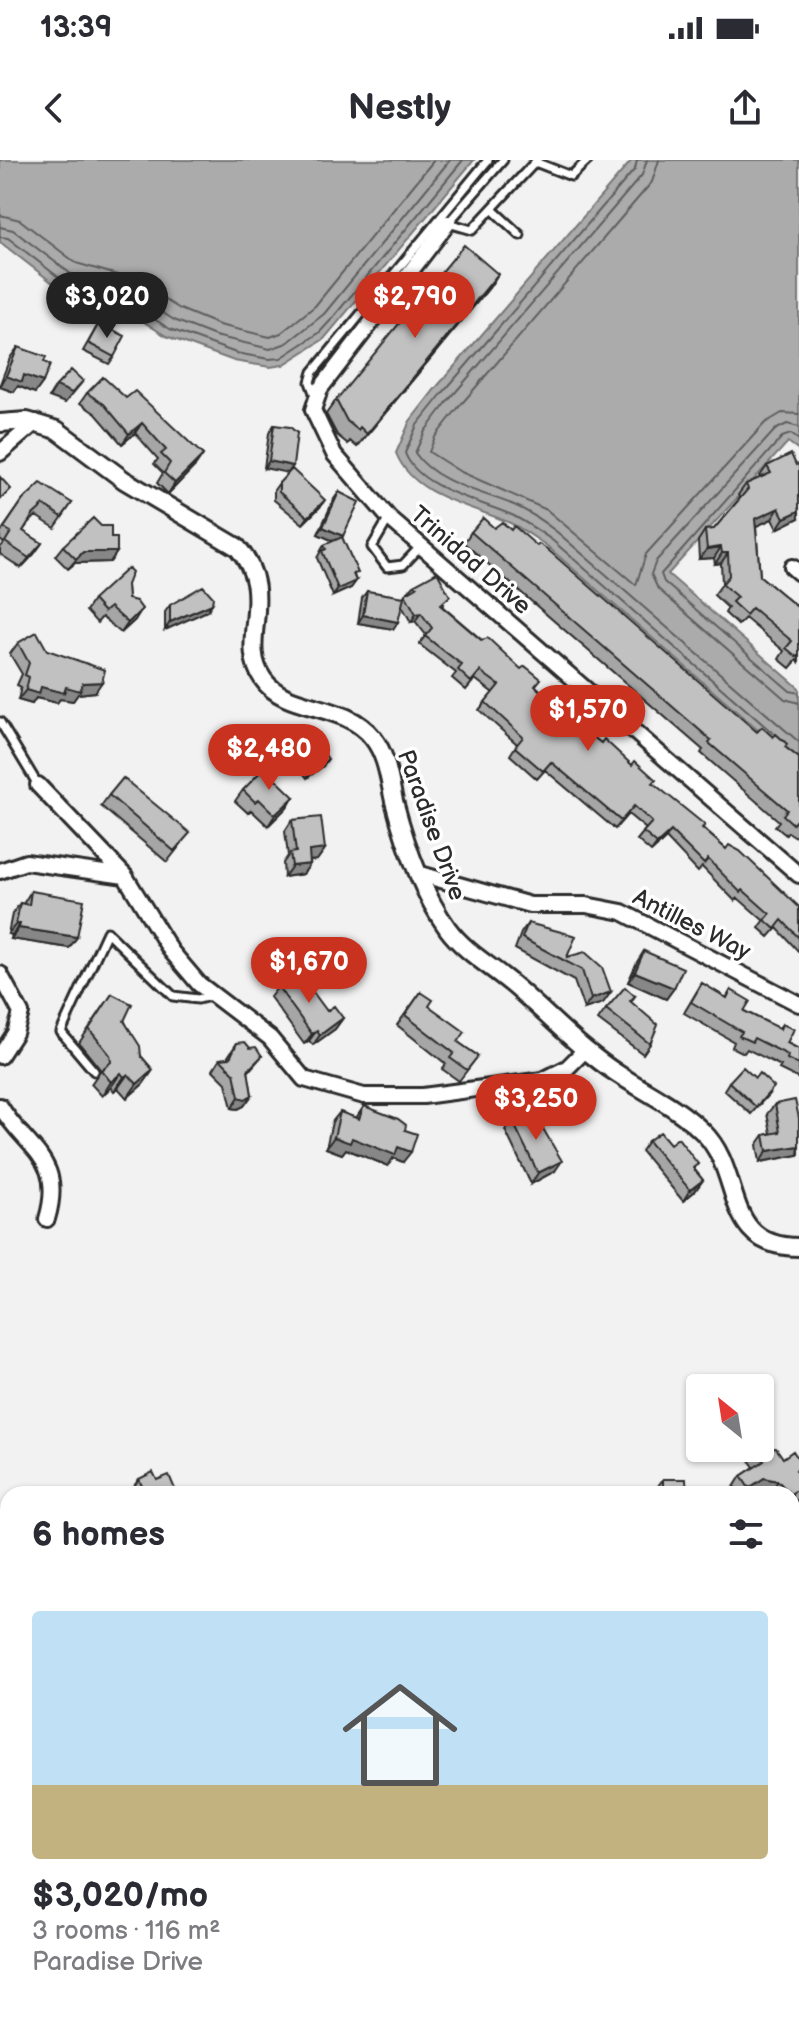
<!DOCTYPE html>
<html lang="en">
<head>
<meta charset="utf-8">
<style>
  body { margin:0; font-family:"Balsamiq Sans",sans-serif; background:#f7f7f7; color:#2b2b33; height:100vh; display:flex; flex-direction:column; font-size:30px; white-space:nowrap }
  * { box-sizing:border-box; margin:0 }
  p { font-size:26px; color:#7c7c81 }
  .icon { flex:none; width:44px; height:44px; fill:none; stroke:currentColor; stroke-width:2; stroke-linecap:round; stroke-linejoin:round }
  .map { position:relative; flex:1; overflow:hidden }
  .drawer { position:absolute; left:0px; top:1326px; width:800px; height:538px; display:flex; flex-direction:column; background:#fff; border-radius:24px 24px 0 0; box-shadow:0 2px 6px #0004 }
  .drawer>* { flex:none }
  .needle { width:52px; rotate:330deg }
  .controls { position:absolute; left:686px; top:1214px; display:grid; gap:16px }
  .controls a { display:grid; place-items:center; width:88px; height:88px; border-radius:8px; background:#fff; box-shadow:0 2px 6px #0004; font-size:40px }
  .price { position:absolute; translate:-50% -68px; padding:0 18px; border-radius:28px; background:#c8321e; color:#fff; font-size:26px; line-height:52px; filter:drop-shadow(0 2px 4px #0008) }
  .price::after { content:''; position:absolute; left:50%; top:48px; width:24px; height:18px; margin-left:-12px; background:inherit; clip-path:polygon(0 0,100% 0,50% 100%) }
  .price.selected { background:#222; color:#fff }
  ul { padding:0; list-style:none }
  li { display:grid; align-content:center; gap:16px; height:424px; padding:0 32px }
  li span { display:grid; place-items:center; height:248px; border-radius:8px; color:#555 }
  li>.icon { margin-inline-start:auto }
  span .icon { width:144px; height:144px; fill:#fffc; stroke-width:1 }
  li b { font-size:34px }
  h2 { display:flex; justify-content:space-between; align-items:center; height:96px; padding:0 32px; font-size:34px }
  .status { display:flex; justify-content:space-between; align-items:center; height:56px; padding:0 40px; background:#fff; direction:ltr }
  .status svg { height:22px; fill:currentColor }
  header { display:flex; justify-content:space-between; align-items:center; height:104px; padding:0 32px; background:#fff; font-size:36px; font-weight:700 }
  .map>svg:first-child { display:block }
  .green { fill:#d5d5d5; stroke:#808080; stroke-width:2 }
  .water { fill:#ababab; stroke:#787878; stroke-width:2 }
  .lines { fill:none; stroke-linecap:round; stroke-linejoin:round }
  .shore { stroke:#5e5e5e; stroke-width:2 }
  .service-casing { stroke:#2b2b2b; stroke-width:13 }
  .minor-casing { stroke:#2b2b2b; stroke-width:20 }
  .tertiary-casing { stroke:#2b2b2b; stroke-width:22 }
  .service { stroke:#fff; stroke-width:7 }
  .minor { stroke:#fff; stroke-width:14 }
  .tertiary { stroke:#fff; stroke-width:16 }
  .wall { fill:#a6a6a6; stroke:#2b2b2b; stroke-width:2 }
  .shaded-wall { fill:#878787; stroke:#2b2b2b; stroke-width:2 }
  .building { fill:#c1c1c1; stroke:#2b2b2b; stroke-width:2 }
  .labels { text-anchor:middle; stroke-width:7; stroke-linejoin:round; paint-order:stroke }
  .street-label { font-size:24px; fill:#2b2b2b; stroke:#fff }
</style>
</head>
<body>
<div class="status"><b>13:39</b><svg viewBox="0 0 49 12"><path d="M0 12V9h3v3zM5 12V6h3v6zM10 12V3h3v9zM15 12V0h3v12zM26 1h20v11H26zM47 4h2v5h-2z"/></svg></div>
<header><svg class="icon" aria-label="back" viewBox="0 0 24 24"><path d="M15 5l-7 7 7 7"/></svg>Nestly<svg class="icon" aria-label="share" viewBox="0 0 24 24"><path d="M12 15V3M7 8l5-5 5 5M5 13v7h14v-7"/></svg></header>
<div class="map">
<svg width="799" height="1863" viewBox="0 0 799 1863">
  <rect width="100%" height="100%" fill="#f2f2f2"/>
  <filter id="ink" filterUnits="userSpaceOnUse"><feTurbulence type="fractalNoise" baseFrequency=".0125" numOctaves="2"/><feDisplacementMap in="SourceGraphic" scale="16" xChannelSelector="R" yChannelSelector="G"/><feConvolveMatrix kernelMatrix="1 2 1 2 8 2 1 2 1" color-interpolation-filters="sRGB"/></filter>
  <g filter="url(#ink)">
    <!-- green -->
    <path class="green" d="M0 1465 8 1467V1856H325L323 1863H0Z"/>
    <!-- water -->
    <path class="water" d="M0 0H474L324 179 283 205 270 207 234 201 166 176 119 146 62 130 0 82Z
      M632 0H799V290L788 282 668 414 799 528V606L547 386C535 378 523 369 510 363 471 345 413 337 396 293L410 261 435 229Z"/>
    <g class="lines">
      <!-- shore -->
      <path class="shore" d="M637 0 635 9 441 235 417 265 405 293C418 329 482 341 514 356 527 363 539 371 552 380L774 574
        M647 0 642 15 448 241 425 271 415 293C435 323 483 332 514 345 530 352 544 362 557 372L799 582
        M659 0 652 22 458 248 435 277 429 292 459 311 547 350 636 425 646 394 765 263 782 253 799 254
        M0 55 20 60 76 103 131 119 180 149 219 165 270 177 281 173 315 146 434 0
        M0 67 13 70 71 114 126 129 174 160 215 176 270 189 287 183 324 154 450 0
        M0 77 8 78 66 123 122 139 170 169 236 193 269 199 281 198 319 173 331 160 463 0
        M799 267 787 264 775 270 656 401 651 414 658 429 785 539 799 543
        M799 280 791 274 782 277 661 414 664 422 790 531 799 533"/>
      <defs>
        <path id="service" d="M503 0 448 63 472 70 537 0
          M535 2 571 16 588 0
          M492 49 520 75
          M316 238 310 222 313 212 488 0
          M389 358 372 387 387 407 403 405 421 386
          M0 562 38 625
          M94 911 61 872 107 772 173 836 198 839 210 836
          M793 1354 799 1358
          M0 1446 8 1447"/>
        <path id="minor" d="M448 63 320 229 313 250 334 294 389 358 799 715
          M0 293 36 262
          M792 407 799 413
          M38 625 125 716 171 791 199 824 270 878 304 919 364 936H423L543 920 567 908 585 890
          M0 711 26 702 125 716
          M420 714 530 745H586L622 752 799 844
          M0 814 21 853 15 873 0 896
          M0 946C27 991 65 998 47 1059
          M792 1429 799 1428"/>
        <path id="tertiary" d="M0 263 27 261 57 270 124 320 237 387C279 434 236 481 263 519 286 553 344 541 373 578 387 596 389 619 394 641 405 683 422 733 448 769 465 792 491 806 512 824 548 854 579 889 618 914 647 933 678 947 703 972 745 1013 720 1087 799 1087"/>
      </defs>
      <!-- service casing -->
      <use href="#service" class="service-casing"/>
      <!-- minor casing -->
      <use href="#minor" class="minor-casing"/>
      <!-- tertiary casing -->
      <use href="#tertiary" class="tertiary-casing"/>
      <!-- service -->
      <use href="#service" class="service"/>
      <!-- minor -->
      <use href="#minor" class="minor"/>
      <!-- tertiary -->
      <use href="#tertiary" class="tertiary"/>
    </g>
    <!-- wall -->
    <path class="wall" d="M498 114 489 128 357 287 350 281 348 284 337 275 326 254 336 240Z
      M99 163 114 197 109 204 83 191Z
      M18 187 44 202 43 222 35 233 18 226 14 232 0 227V224L10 198Z
      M87 233 126 238 203 295 196 305 168 334 157 323 163 313 154 304 158 299 135 273 122 284 96 254 80 243Z
      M274 265 297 273 264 308 269 273Z
      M767 306 799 358 777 369 772 359 756 366 760 416 796 446 799 442V502L797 500 790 508 779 499 784 491 745 458 738 465 725 453 728 448 714 435 722 424 721 403 715 404 714 398 699 399 698 381 705 370 714 369 740 338 738 335 746 324 760 318V316Z
      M279 323 320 347 303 364 274 340V330Z
      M339 332 342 377 356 421 351 428 333 436 317 398 324 385 334 381 318 374 334 339Z
      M23 340 72 343 55 368 36 356 28 364 23 371 42 383 34 394 21 408 0 394V388L4 383 0 380V373Z
      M494 368 757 572 785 587 799 598V679L788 672 786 675 775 666 779 661 701 593 703 590 464 383 471 372Z
      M111 378 117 392 110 402 75 403 68 409 55 396 63 386Z
      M415 424 444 444 442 446 536 526 571 560 653 623 726 689 799 747V792L777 768 769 777 759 768 764 761 738 738 735 741 702 707 698 712 666 678 651 692 637 680 646 669 628 654 615 669 545 610 537 619 510 595 517 584 479 550 493 533 475 519 466 530 452 518 456 513 419 484 426 475 415 461 411 462 402 446 393 469 358 463 362 438 367 431 403 437Z
      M127 425 128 439 135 460 121 473 102 457 97 463 86 451 93 440Z
      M170 445 207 451 165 470V452Z
      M18 483 47 490 95 532 78 534 73 541 60 539 57 543 36 538 32 544 18 540 21 527 17 525 22 514 10 494Z
      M298 591 323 606 307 618 293 599Z
      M243 630 294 637 286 648 268 666 251 650 248 653 235 641Z
      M109 635 182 683 167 702 101 646Z
      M292 660 325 689 317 700 310 701V704L303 714 284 717 283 703 288 696 285 671Z
      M31 731 77 777 69 788 11 779 12 775 8 774 12 754 20 743 23 744Z
      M528 763 567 797 611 832 603 843 584 849 574 821 515 789 521 773Z
      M644 791 674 828 666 839 628 822 637 802Z
      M702 823 726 838 731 830 744 851 779 868 782 864 787 883 799 889V919L779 909 781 906 747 889 744 893 732 887 734 882 684 853Z
      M278 827 327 851 343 858 335 869 313 885 309 881 304 884 270 837Z
      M421 832 429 846 458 882 478 896 459 921 442 909 446 904 397 865Z
      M112 834 141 896 153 910 143 924 127 938 118 928 114 931 111 927 102 936 91 924 100 911V909L79 883Z
      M635 836 631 842 650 884 643 894 598 860 606 849Z
      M237 883 250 888 262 896 248 912 252 935 244 946 238 949 232 948 226 923 213 910 220 899 227 898Z
      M729 922 769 934 751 954 724 930Z
      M775 944 799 958V994L798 995 760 1002 757 985 764 975 771 973 767 954Z
      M364 946 405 970 403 1002 393 998 388 1006 346 989 342 994 326 988 332 962 340 952 356 958Z
      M512 960 555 1011 531 1024 505 970Z
      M648 981 670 984 698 1004 694 1009 703 1020 695 1031 683 1041 641 991Z
      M756 1289 783 1298 799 1296V1310L798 1312 799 1314V1337L795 1343 792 1342V1334H773L771 1331 756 1328 748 1334H739L734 1327 741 1316 754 1307 749 1300Z
      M139 1319 157 1320 177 1334H129V1333Z
      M663 1319 687 1334H658V1326Z
      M495 1856H522L526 1863H499Z
      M772 1856H792L799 1863H776Z"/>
    <!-- shaded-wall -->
    <path class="shaded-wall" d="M498 114 489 128 357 287 367 274Z
      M24 215 43 222 35 233 18 226 14 232 0 227 6 216Z
      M83 221 65 243 49 237 56 226Z
      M142 263 135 273 122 284 129 274Z
      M203 295 196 305 168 334 175 323Z
      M269 301 293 306 288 313 264 308Z
      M325 340 320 347 303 364 308 357Z
      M779 348 772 359 748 370 755 359Z
      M799 351V358L777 369 784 358Z
      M323 367 343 376 338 383 318 374Z
      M42 383 34 394 21 408 29 398Z
      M721 387 714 398 699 399 707 389Z
      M83 392H117L110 402 75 403 68 409Z
      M722 393H728L721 403 715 404Z
      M356 421 351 428 333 436 338 429Z
      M212 444 207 451 165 470 170 462Z
      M142 449 135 460 121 473 128 463Z
      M421 453 415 461 411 462 416 454Z
      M363 455 398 462 393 469 358 463Z
      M102 522 95 532 78 534 73 541 60 539 57 543 36 538 32 544 18 540 26 530 41 527H66L83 523Z
      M328 599 323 606 307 618 312 610Z
      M294 637 286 648 268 666 275 655Z
      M671 671 666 678 651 692 657 684Z
      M325 689 317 700 301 702 309 691Z
      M310 704 303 714 284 717 292 706Z
      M16 764H20L12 775 8 774Z
      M19 768 77 777 69 788 11 779Z
      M635 812 674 828 666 839 628 822Z
      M611 832 603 843 584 849 591 839Z
      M343 858 335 869 313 885 320 875Z
      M317 870 309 881 304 884 312 874Z
      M153 910 143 924 127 938 137 924Z
      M121 913 111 927 102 936 111 922Z
      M128 914 118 928 114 931 124 917Z
      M252 935 244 946 238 949 232 948 239 937Z
      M334 977 352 978 398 987 411 992 403 1002 393 998 388 1006 346 989 342 994 326 988Z
      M799 986 798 995 760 1002 767 991Z
      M562 1001 555 1011 531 1024 538 1013Z
      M703 1020 695 1031 683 1041 690 1030Z
      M764 1318 778 1321 771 1331 756 1328 748 1334H745L749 1328Z"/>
    <!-- building -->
    <path class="building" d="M464 85 498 114 367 274 360 267 358 270 347 261 336 240Z
      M99 163 125 176 114 197 88 183Z
      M18 187 46 197 44 202 50 205 43 222 24 215 22 222 6 216Z
      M71 210 83 221 72 233 56 226Z
      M103 217 126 238 135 231 203 295 175 323 164 313 170 303 161 294 166 290 142 263 129 274 104 244 87 233Z
      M274 265 290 267 297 273 293 306 269 301Z
      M791 294 796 305 799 304V351L784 358 779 348 755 359 760 416 796 446 799 442V495L797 497 786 488 792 481 752 448 746 455 732 442 737 437 722 424 729 416 728 393H722L721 387 707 389 705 370 714 369 748 329 746 324 771 313 767 306Z
      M292 309 325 340 308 357 279 332V323Z
      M0 317 11 329 0 340Z
      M41 323 72 343 62 357 44 345 33 355 23 371 42 383 29 398 5 382 11 372 4 368 23 340Z
      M339 332 359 342 343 376 323 367Z
      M93 358 101 366H111V378H117V392H83L76 399 63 386Z
      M483 358 494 368 502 362 511 370 514 366 537 386 539 384 547 389 757 572 762 567 773 577 776 574 787 584 785 587 799 598V663L795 661 793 664 783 655 787 650 709 583 711 580 471 372Z
      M342 377 358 413 353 414 356 421 338 429 322 391 326 389 324 385Z
      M128 408 132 412 127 425 128 439 136 441 142 449 128 463 110 447 104 452 93 440Z
      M437 412 450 436 440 445 481 480 488 478 521 509 525 506 541 519 535 526 571 560 601 583 604 579 632 605 635 601 656 620 653 623 705 665 702 668 726 689 729 685 740 691 799 747V778L782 760 775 769 765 760 770 754 743 730 741 733 708 699 704 704 671 671 657 684 643 672 652 662 634 646 621 661 551 602 543 611 515 587 523 577 485 542 499 525 480 511 471 522 458 510 462 505 425 476 432 468 421 453 416 454 405 434 417 427 415 424Z
      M203 426 213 437 212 444 170 462V445Z
      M367 431 404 437 398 462 363 455Z
      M37 472 47 490 105 510 102 522 83 523 80 531 66 527 64 533 41 527 39 534 26 530 29 517 25 515 29 503 18 483Z
      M315 580 328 599 312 610 298 591Z
      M264 608 294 637 275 655 259 639 255 642 243 630Z
      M123 618 190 673 174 691 109 635Z
      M321 657 325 689 309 691 310 704 292 706 290 693 296 692 292 660Z
      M31 731 84 740 77 777 19 768 20 764H16L20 743 29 745Z
      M528 763 576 776 567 797 585 792 602 807 611 832 591 839 582 810 522 778Z
      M644 791 683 808 674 828 635 812Z
      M298 812 327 851 334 846 343 858 320 875 317 870 312 874 278 827Z
      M702 823 727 838 731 830 750 841 744 851 780 869 782 864 794 869 787 883 799 889V905L787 899 788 895 754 878 752 882 739 876 742 872 691 842Z
      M625 827 635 836 630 841 658 865 650 884 606 849Z
      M421 832 433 840 429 846 465 872 458 882 478 896 467 910 450 898 454 893 405 855Z
      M112 834 132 844 124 861 140 886 141 896 153 910 137 924 128 914 124 917 121 913 111 922 101 910 111 902 110 895 89 869Z
      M245 882 250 888 256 887 262 896 248 910 252 935 245 939 239 937 234 913 220 899 230 898 237 883Z
      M743 907 755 918 759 913 774 927 756 947 729 922Z
      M795 940 799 958V986L767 991 764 975 780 972 775 944Z
      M364 946 398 959 406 965 405 970 417 974 411 992 398 987 395 995 352 978 350 983 334 977 340 952 359 959Z
      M532 950 562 1001 538 1013 512 960Z
      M660 972 670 984 678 978 698 1004 693 1008 703 1020 690 1030 648 981Z
      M776 1288 783 1298 793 1291 797 1297 799 1296V1308L796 1310 799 1314V1331L797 1330 790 1334 778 1321 764 1318 749 1328 741 1316 764 1301 756 1289Z
      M153 1312 157 1320 169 1315 177 1334H143L145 1333 139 1319Z
      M663 1319H686L687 1334H663Z
      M796 1784 799 1789V1863H782L783 1860 792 1856V1787Z
      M504 1856H522L526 1863H508Z"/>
  </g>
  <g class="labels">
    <!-- street labels -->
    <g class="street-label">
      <text transform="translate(471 400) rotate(41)" y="8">Trinidad Drive</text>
      <text transform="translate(432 665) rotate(70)" y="8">Paradise Drive</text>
      <text transform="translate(692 764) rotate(27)" y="8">Antilles Way</text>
    </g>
  </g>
</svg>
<div class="controls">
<a><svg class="needle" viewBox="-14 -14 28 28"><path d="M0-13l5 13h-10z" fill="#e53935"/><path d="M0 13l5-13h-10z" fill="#7c7c81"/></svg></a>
</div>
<b class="price selected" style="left:107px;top:180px">$3,020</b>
<b class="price" style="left:415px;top:180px">$2,790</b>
<b class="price" style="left:588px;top:593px">$1,570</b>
<b class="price" style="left:269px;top:632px">$2,480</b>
<b class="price" style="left:309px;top:845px">$1,670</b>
<b class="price" style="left:536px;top:982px">$3,250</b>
<section class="drawer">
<h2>6 homes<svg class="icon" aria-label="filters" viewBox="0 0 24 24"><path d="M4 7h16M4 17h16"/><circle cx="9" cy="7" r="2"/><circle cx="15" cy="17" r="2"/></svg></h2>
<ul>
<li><span style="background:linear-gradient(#bfe0f5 70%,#c2b280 0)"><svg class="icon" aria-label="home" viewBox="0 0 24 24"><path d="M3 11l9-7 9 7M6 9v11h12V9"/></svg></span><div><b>$3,020/mo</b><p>3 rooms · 116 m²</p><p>Paradise Drive</p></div></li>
</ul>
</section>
</div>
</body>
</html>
